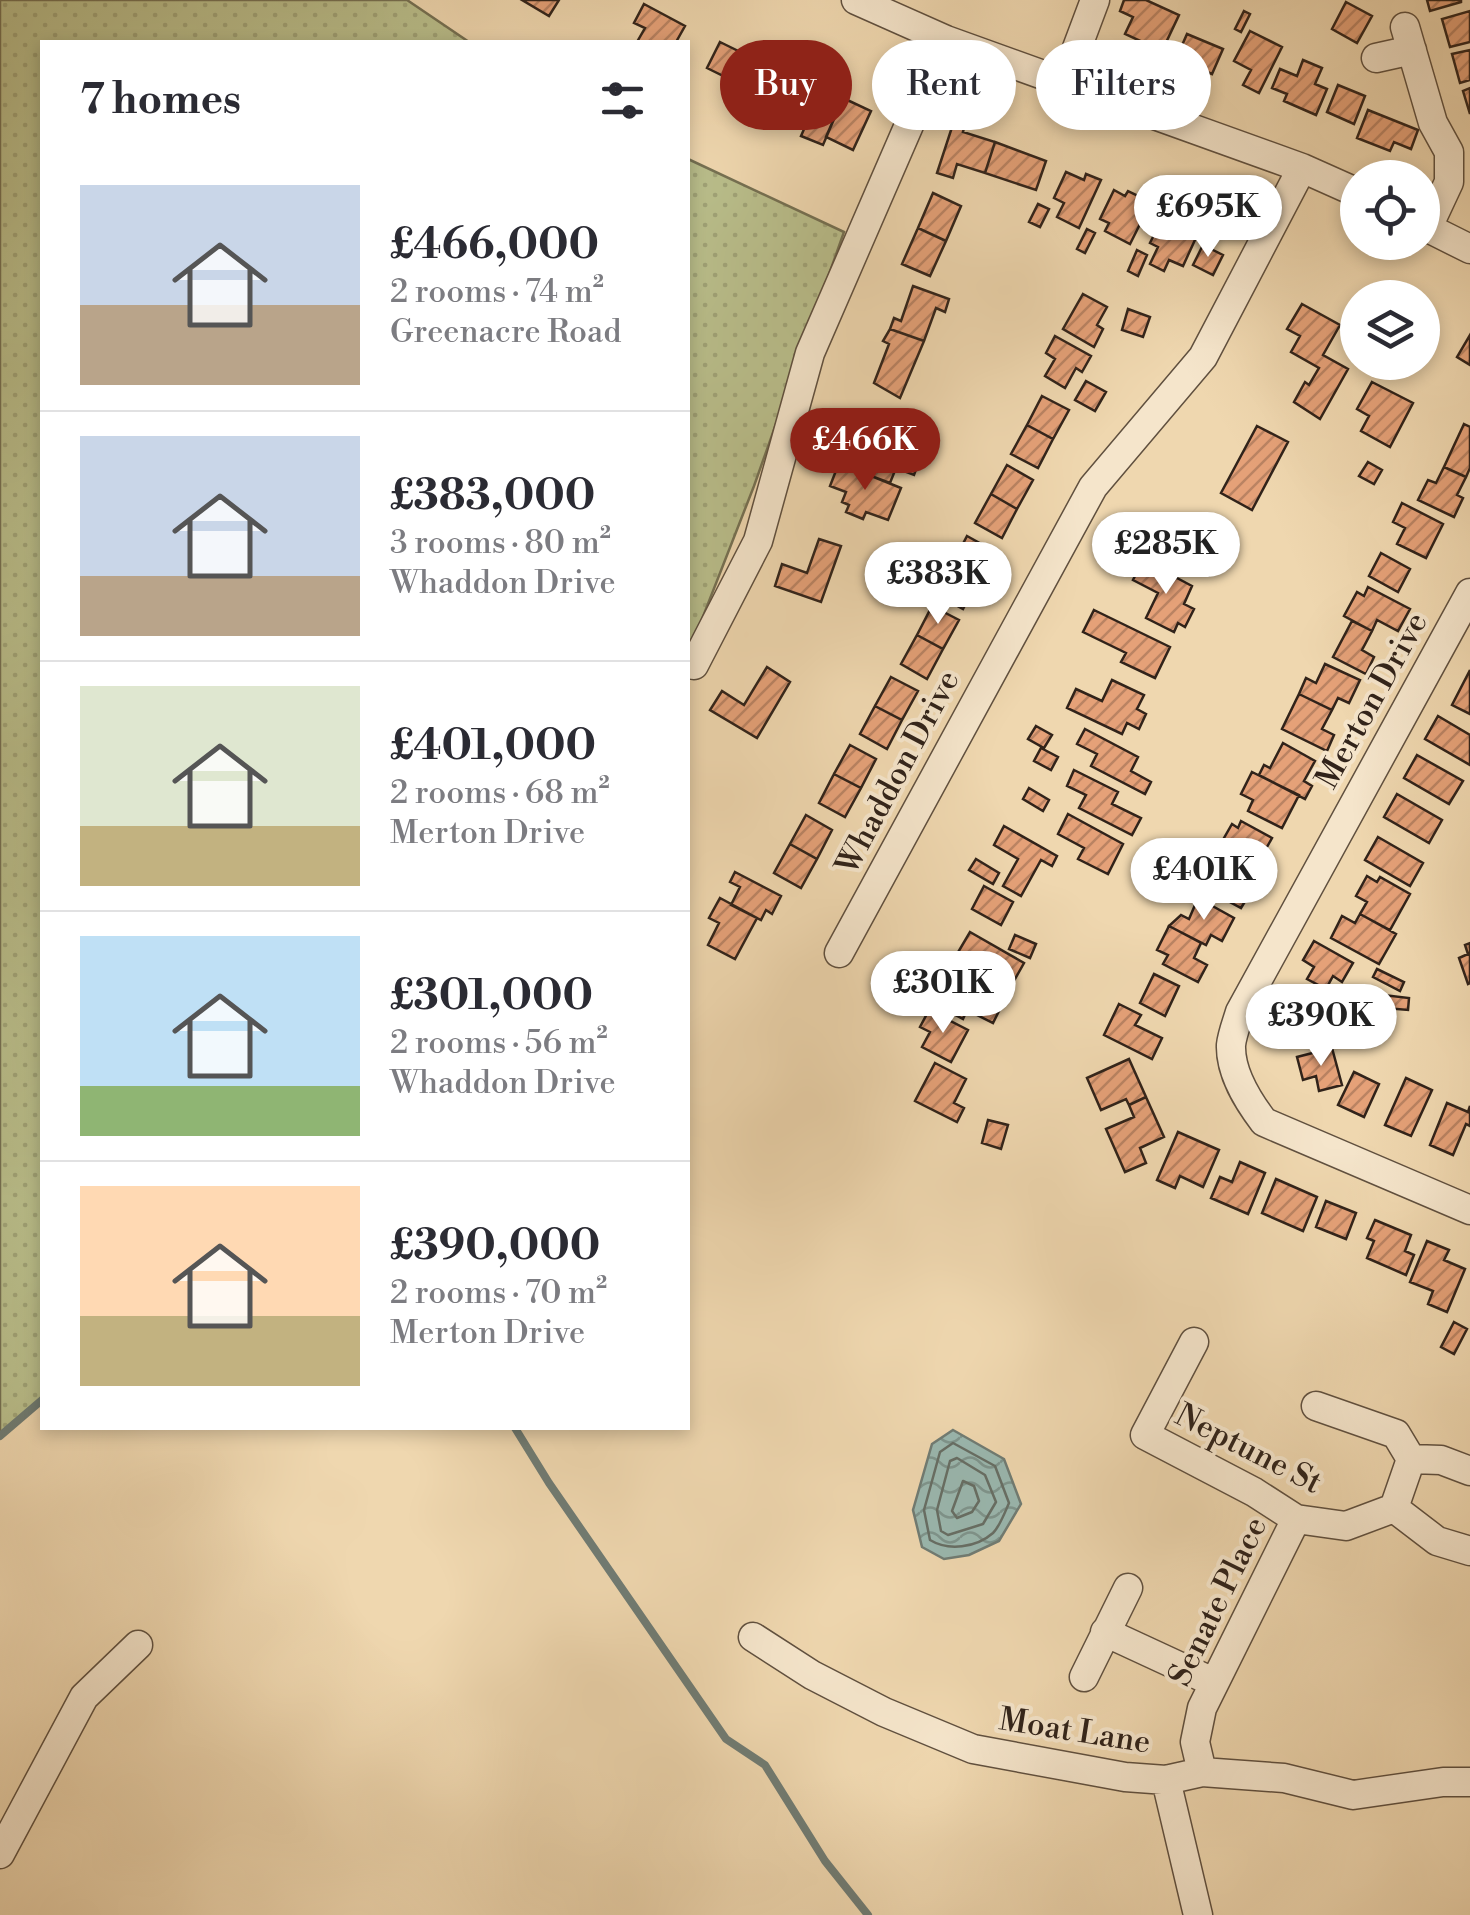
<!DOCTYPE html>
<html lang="en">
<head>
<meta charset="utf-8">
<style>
  body { margin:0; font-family:"Libre Bodoni",serif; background:#f7f7f7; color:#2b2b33; height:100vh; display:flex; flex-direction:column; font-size:38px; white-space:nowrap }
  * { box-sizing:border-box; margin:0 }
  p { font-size:32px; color:#7c7c81 }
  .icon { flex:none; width:55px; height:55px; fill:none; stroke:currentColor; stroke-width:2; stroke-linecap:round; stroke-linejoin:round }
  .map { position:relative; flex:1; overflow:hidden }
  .panel { position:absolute; left:40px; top:40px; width:650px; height:1390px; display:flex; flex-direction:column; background:#fff; border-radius:0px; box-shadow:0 5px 15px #0003 }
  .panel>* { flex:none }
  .hud { position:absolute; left:720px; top:40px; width:600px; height:90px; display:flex; gap:20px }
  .tools { position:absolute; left:1340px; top:160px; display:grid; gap:20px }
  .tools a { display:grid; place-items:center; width:100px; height:100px; border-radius:50%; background:#fff; box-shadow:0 5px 15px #0003; font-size:50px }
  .price { position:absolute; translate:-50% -85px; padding:0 22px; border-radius:35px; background:#fff; color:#222; font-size:32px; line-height:65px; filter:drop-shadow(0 2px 5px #0008) }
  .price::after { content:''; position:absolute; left:50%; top:60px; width:30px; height:22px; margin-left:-15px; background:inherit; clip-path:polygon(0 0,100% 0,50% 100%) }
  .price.active { background:#8f2418; color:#fff }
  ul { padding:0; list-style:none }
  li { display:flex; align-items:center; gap:30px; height:250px; padding:0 40px }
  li+li { border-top:2px solid #e1e1e2 }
  li span { display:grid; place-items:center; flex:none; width:280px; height:200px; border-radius:0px; color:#555 }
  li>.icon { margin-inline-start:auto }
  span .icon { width:120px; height:120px; fill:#fffc; stroke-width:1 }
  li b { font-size:42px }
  h2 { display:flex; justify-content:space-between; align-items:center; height:120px; padding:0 40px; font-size:42px }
  .pill { padding:0 35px; border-radius:45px; background:#fff; box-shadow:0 5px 15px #0003; font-size:35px; line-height:90px }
  .pill.active { background:#8f2418; color:#fff }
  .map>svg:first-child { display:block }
  .grass { fill:url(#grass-dots); stroke:#757052; stroke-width:2.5 }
  .water { fill:url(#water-waves); stroke:#707c74; stroke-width:2.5 }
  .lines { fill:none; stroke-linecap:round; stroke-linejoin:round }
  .shore { stroke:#666e65; stroke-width:2.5 }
  .stream { stroke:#707c74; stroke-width:8 }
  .building { fill:url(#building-hatch); stroke:#31231a; stroke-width:2.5 }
  .minor-casing { stroke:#60503f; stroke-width:31 }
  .minor { stroke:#f5e5cb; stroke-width:28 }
  .labels { text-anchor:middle; stroke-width:8; stroke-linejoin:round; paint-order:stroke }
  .street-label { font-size:32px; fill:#31231a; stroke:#f5e5cb }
</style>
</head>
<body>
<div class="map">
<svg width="1470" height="1915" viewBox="0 0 1470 1915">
  <defs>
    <pattern id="grass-dots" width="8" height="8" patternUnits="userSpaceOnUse" patternTransform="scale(2.5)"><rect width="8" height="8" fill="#b9be8b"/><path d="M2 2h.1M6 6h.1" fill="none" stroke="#a0a377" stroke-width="1.8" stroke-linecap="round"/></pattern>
    <pattern id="water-waves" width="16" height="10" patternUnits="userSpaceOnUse" patternTransform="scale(2.5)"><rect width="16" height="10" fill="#9ab8b0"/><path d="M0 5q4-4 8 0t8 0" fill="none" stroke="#7e958e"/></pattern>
    <pattern id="building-hatch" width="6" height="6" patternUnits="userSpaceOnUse" patternTransform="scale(2.5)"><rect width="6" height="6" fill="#e5a178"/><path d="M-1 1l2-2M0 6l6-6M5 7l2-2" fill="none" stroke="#ba8362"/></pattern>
  </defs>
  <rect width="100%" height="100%" fill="#efd7af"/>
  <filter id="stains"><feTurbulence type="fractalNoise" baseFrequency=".002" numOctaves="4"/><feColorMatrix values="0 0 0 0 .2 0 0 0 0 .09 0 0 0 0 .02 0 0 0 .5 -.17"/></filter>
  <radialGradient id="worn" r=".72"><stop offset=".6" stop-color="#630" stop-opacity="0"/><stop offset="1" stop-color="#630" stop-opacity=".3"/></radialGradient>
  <!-- grass -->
  <path class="grass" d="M0 0H407L469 42H42V1400L0 1436Z
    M688 159 844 232 754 486 688 655Z"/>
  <!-- water -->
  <path class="water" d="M953 1430 1004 1459 1021 1504 999 1541 969 1555 944 1559 922 1547 913 1510 932 1444Z"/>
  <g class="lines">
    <!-- shore -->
    <path class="shore" d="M953 1443 995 1466 1009 1503C1005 1512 1000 1526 993 1533 976 1548 948 1551 930 1540L924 1510 940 1452Z
      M957 1458 985 1475 996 1502 983 1524 948 1535 941 1531 937 1510 950 1461Z
      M963 1481 974 1486 979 1501 972 1512 957 1518 952 1511Z"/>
    <!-- stream -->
    <path class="stream" d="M515 1428 549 1483 726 1739 765 1765 825 1861 868 1915
      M0 1436 42 1400"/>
  </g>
  <!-- building -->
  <path class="building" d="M522 0H559L549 16Z
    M1124 0H1146L1179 15 1162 51 1125 34 1133 17 1120 11Z
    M1427 0H1461V2L1430 11Z
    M1346 2 1372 16 1357 43 1332 29Z
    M644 4 685 26 676 42H637L645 28 634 23Z
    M1244 11 1250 14 1241 32 1235 29Z
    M1470 11V42L1450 47 1442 19Z
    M1250 31 1282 47 1259 93 1243 85 1251 70 1234 61Z
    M1187 34 1223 49 1212 74 1176 59Z
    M720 42 777 70 764 96 707 68Z
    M1470 50V80L1460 83 1452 54Z
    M1303 60 1322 68 1315 84 1327 89 1316 115 1284 101 1287 94 1272 88 1280 69 1297 76Z
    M780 74 794 80 781 107 767 101Z
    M1338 85 1365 96 1354 124 1327 112Z
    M822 88 843 98 823 145 801 136Z
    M1470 88V114L1463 91Z
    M843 98 871 111 853 150 826 137Z
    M1368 110 1418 130 1411 149 1394 142 1390 151 1357 138Z
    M954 121 965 124 963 132 995 142 985 173 957 164 953 178 937 173Z
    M995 142 1046 161 1036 190 985 173Z
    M1066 172 1084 180 1086 174 1101 180 1079 228 1057 217 1064 203 1054 198Z
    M1114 190 1125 196 1128 191 1151 202 1130 244 1105 231 1109 223 1100 219Z
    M933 193 961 206 946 241 918 228Z
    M1038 204 1049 209 1040 227 1029 222Z
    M1175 211 1202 223 1200 229 1183 266 1169 260 1164 271 1150 264 1158 247 1150 243 1165 213 1173 216Z
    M918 228 946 241 930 276 902 264Z
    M1087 229 1095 233 1085 253 1077 249Z
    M1203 245 1223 255 1213 275 1193 265Z
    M1137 250 1147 255 1138 276 1128 271Z
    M913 286 949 299 945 312 936 308 924 341 890 329 894 318 901 321Z
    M1083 294 1107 307 1097 325 1103 329 1094 347 1063 329Z
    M1302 304 1340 325 1323 355 1348 369 1320 419 1294 402 1305 382 1309 385 1319 368 1291 352 1300 336 1287 329Z
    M1128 309 1150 317 1143 337 1122 330Z
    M890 329 924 341 900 398 874 383 889 344 883 341Z
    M1470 335V365L1457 357Z
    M1055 336 1091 356 1082 372 1076 368 1065 388 1045 376 1055 359 1046 353Z
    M1086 381 1106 392 1095 411 1075 400Z
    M1372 382 1413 403 1390 447 1361 431 1369 416 1357 409Z
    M1042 396 1069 410 1053 439 1027 425Z
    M895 413 912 428 929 435 914 475 896 468 890 483 855 470 867 439 894 448 901 433 885 423Z
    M1464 424 1470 427V468L1466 477 1444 467Z
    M1027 425 1053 439 1038 468 1011 454Z
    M1257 426 1288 442 1252 510 1221 493Z
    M1368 462 1382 470 1374 484 1359 476Z
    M839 463 901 488 888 520 866 512 863 519 846 512 849 505 842 502 846 492 830 486Z
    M1007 465 1033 480 1017 509 991 494Z
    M1444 467 1466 477 1457 495 1463 498 1454 517 1418 500 1428 480 1436 483Z
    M991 494 1017 509 1002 538 975 523Z
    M1402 503 1443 524 1426 558 1397 544 1405 528 1393 522Z
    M1201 517 1231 533 1209 575 1179 559Z
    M967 536 994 551 978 580 952 565Z
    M819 539 841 546 821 602 775 586 782 564 807 573Z
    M1381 553 1410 569 1398 592 1369 576Z
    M1143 560 1192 586 1184 604 1194 609 1185 627 1178 623 1174 632 1146 618 1158 593 1133 580Z
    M952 565 978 580 963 609 936 594Z
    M1368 587 1410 609 1398 631 1377 620 1372 631 1344 616 1357 592 1364 596Z
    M932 606 959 620 943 649 917 635Z
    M1094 610 1170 647 1155 678 1121 662 1126 653 1083 632Z
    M1352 621 1372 631 1362 650 1374 657 1366 674 1333 657Z
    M917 635 943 649 927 679 901 664Z
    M1325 664 1360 680 1349 703 1338 698 1332 710 1299 694 1306 678 1316 683Z
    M767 667 790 682 757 738 710 710 722 691 744 705Z
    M1470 670V714L1452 705Z
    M891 677 918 691 902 720 875 706Z
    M1112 680 1144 695 1137 709 1146 714 1139 729 1127 723 1122 734 1067 708 1076 689 1102 701Z
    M1299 694 1332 710 1322 729 1334 735 1327 751 1282 729Z
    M875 706 902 720 887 749 860 734Z
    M1438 716 1470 735V765L1425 739Z
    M1036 726 1052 735 1044 748 1028 739Z
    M1085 729 1138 757 1131 771 1151 782 1145 794 1091 766 1097 754 1077 744Z
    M1283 743 1315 761 1304 781 1312 786 1305 799 1259 775 1264 765 1270 768Z
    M850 745 876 759 861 788 834 774Z
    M1041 748 1058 757 1051 770 1034 761Z
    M1417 755 1463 781 1449 804 1404 778Z
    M1074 770 1118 792 1112 804 1141 818 1132 835 1079 808 1086 795 1067 786Z
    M1252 772 1299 795 1282 828 1248 811 1253 800 1241 794Z
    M834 774 861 788 845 817 819 803Z
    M1029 788 1049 800 1043 811 1023 799Z
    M1397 794 1442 820 1429 843 1384 817Z
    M1068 814 1123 844 1108 874 1078 859 1084 848 1058 834Z
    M806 815 832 830 817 859 790 844Z
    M1241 821 1272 838 1258 863 1249 858 1244 868 1216 852 1232 824 1238 828Z
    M1004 826 1057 856 1052 866 1041 860 1021 896 1003 886 1018 859 994 845Z
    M1378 837 1423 863 1410 886 1365 860Z
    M790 844 817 859 801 888 774 873Z
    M1223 856 1244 868 1237 882 1252 890 1241 908 1206 889Z
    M976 859 999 873 993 884 969 870Z
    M735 872 781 896 772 914 766 910 761 920 731 905 740 887 730 882Z
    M1367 876 1377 882 1380 877 1410 894 1390 930 1360 914 1367 902 1356 896Z
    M984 886 1013 902 1001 925 972 909Z
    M720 898 757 918 735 959 708 945 719 923 709 918Z
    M1198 898 1234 918 1222 941 1211 935 1206 945 1169 926 1181 915 1189 919Z
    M1360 914 1396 934 1379 964 1331 938 1342 916 1355 923Z
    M1169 926 1201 943 1194 958 1207 965 1198 982 1163 964 1168 955 1157 950Z
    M970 932 1024 963 1015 979 1006 973 997 990 963 970 969 960 957 954Z
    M1015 935 1036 944 1030 958 1009 949Z
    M1314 941 1353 963 1342 982 1333 976 1326 989 1307 979 1314 967 1303 960Z
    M1470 943V983L1468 984 1459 958 1468 954 1465 945Z
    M1377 969 1404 982 1400 991 1373 977Z
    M949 972 1004 1001 993 1023 967 1010 963 1019 933 1003Z
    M1154 974 1179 986 1165 1016 1140 1003Z
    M1338 988 1357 991 1355 1003 1336 1001Z
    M1375 994 1409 998 1408 1010 1374 1007Z
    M1313 1002 1317 1016 1335 1011 1339 1027 1327 1030 1329 1036 1295 1046 1289 1026 1296 1024 1292 1009Z
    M1119 1004 1141 1015 1135 1025 1162 1038 1152 1059 1104 1035Z
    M929 1010 968 1030 951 1062 922 1047 930 1032 920 1027Z
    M1332 1048 1342 1085 1319 1091 1316 1076 1303 1080 1297 1057Z
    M1129 1059 1146 1097 1129 1105 1126 1099 1101 1110 1087 1078Z
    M935 1063 966 1079 954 1103 964 1108 957 1122 915 1101Z
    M1354 1072 1379 1084 1364 1117 1338 1105Z
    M1406 1078 1432 1090 1411 1136 1385 1125Z
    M1146 1097 1164 1137 1140 1148 1146 1163 1125 1172 1106 1129 1134 1117 1129 1105Z
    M1447 1103 1468 1112 1470 1106V1126L1466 1124 1453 1155 1430 1145Z
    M988 1120 1008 1125 1001 1149 982 1143Z
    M1178 1132 1219 1150 1203 1187 1180 1176 1175 1188 1157 1180Z
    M1240 1162 1265 1173 1248 1214 1211 1198 1220 1177 1232 1182Z
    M1276 1179 1317 1197 1303 1231 1262 1213Z
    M1326 1201 1356 1213 1346 1239 1316 1227Z
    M1375 1220 1411 1235 1405 1251 1414 1255 1406 1275 1367 1258 1374 1241 1367 1238Z
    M1427 1241 1449 1250 1444 1260 1465 1269 1447 1312 1428 1304 1433 1291 1410 1282Z
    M1454 1322 1467 1329 1454 1354 1441 1347Z"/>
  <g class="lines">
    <defs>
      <path id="minor" d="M856 0 946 40 1302 168 1358 193
        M1405 27 1433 123 1449 152V182L1428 227
        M1376 58 1412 50
        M1065 80 1095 0
        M1422 225 1470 249
        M1470 593 1240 1012C1237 1022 1232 1035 1231 1045 1230 1073 1248 1101 1264 1122L1470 1210
        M694 665 758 541 810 353 946 40
        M839 953 1093 487 1203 357 1302 168
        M1194 1342 1145 1435 1254 1492 1296 1519 1346 1526 1394 1508 1437 1541 1470 1551
        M1316 1406 1396 1434 1411 1459 1394 1508
        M1411 1459 1441 1460 1470 1471
        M1105 1632 1213 1682
        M753 1637 812 1675 884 1712 973 1749 1125 1777 1166 1780 1202 1772 1284 1778 1353 1795 1443 1782H1470
        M1084 1677 1128 1588
        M1202 1772 1195 1742 1202 1708 1296 1519
        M1166 1780 1198 1915
        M0 1854 84 1697 138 1645"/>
    </defs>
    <!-- minor casing -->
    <use href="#minor" class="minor-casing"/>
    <!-- minor -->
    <use href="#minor" class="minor"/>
  </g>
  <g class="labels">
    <!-- street labels -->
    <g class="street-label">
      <text transform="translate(1371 700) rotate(-61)" y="11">Merton Drive</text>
      <text transform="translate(897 772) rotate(-62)" y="11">Whaddon Drive</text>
      <text transform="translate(1249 1448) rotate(27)" y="11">Neptune St</text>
      <text transform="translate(1217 1601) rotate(-64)" y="11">Senate Place</text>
      <text transform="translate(1075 1730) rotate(9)" y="11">Moat Lane</text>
    </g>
  </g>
  <rect width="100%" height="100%" filter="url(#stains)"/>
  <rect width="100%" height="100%" fill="url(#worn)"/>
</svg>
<div class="tools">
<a><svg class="icon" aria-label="locate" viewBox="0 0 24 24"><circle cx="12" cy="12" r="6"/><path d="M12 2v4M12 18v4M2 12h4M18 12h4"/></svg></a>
<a><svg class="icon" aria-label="layers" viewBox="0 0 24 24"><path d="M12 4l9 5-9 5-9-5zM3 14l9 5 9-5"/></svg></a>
</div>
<b class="price" style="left:1208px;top:260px">£695K</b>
<b class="price active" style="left:865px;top:493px">£466K</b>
<b class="price" style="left:1166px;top:597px">£285K</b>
<b class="price" style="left:938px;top:627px">£383K</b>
<b class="price" style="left:1204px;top:923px">£401K</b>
<b class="price" style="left:943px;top:1036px">£301K</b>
<b class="price" style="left:1321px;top:1069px">£390K</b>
<div class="hud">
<a class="pill active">Buy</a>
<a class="pill">Rent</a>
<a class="pill">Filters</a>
</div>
<section class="panel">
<h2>7 homes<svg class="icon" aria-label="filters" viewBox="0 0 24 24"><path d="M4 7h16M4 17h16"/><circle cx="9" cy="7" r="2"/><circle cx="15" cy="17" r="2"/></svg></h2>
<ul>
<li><span style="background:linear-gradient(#c9d6e8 60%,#b9a48a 0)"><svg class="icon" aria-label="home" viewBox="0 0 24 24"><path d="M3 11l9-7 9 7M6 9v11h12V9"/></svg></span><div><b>£466,000</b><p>2 rooms · 74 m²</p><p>Greenacre Road</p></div></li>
<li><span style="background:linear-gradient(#c9d6e8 70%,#b9a48a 0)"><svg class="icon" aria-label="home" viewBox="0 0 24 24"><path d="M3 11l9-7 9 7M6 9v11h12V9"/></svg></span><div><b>£383,000</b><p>3 rooms · 80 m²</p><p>Whaddon Drive</p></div></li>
<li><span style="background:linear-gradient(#dfe7d0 70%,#c2b280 0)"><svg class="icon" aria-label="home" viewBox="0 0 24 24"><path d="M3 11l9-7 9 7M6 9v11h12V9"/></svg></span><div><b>£401,000</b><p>2 rooms · 68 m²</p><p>Merton Drive</p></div></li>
<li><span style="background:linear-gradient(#bfe0f5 75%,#8fb573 0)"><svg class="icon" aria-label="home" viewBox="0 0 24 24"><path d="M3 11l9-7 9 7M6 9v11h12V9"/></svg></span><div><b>£301,000</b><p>2 rooms · 56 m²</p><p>Whaddon Drive</p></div></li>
<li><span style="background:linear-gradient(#ffd9b3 65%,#c2b280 0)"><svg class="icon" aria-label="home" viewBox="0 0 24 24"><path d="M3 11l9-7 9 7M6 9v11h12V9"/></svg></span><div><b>£390,000</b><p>2 rooms · 70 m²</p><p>Merton Drive</p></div></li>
</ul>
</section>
</div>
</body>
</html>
